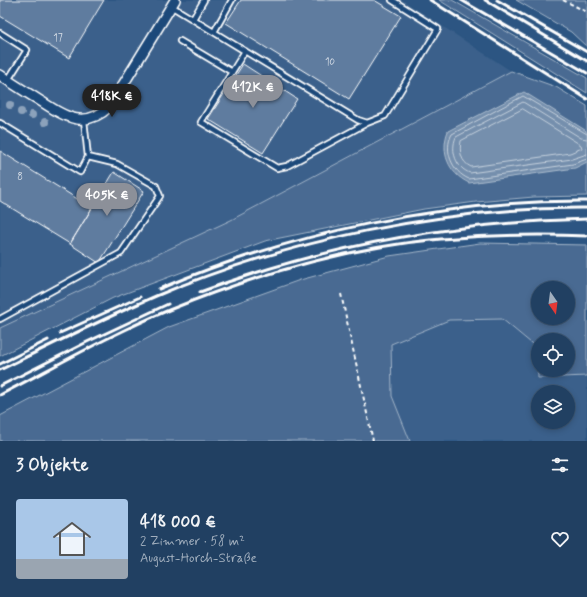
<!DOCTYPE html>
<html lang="de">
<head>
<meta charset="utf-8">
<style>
  body { margin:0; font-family:Mynerve,sans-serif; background:#2d4b6b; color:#f1f3f6; height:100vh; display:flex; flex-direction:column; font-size:15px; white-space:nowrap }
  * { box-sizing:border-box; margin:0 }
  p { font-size:13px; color:#a2afbe }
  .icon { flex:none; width:22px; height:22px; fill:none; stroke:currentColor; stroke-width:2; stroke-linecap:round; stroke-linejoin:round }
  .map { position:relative; height:441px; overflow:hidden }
  .details { display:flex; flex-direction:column; background:#214062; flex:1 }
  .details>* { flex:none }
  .needle { width:26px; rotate:166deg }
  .fabs { position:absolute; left:531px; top:281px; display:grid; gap:8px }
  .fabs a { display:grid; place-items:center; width:44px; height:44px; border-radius:50%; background:#214062; box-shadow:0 2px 6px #0003,0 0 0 1px #3e5977; font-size:20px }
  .price { position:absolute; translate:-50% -34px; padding:0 9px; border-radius:14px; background:#8c9099; color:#fff; font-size:13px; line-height:26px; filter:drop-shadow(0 1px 2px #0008) }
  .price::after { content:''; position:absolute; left:50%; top:24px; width:12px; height:9px; margin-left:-6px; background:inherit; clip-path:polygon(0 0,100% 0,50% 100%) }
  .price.current { background:#222; color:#fff }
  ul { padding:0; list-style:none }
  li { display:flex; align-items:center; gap:12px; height:100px; padding:0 16px }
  li span { display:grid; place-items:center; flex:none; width:112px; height:80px; border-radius:4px; color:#555 }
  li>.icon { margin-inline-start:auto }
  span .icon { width:48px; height:48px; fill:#fffc; stroke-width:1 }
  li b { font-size:17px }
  h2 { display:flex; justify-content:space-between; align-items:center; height:48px; padding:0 16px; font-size:17px }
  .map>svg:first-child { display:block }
  .built { fill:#3b618b; fill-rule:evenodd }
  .green { fill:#486b92; stroke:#a4b5c8; fill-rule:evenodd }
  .water { fill:#748fad; stroke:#acbcce }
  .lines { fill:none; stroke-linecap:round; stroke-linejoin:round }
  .shore { stroke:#c7d2de; stroke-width:1 }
  .building { fill:#5e7c9f; stroke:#fff }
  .lane-casing { stroke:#fff; stroke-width:8 }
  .street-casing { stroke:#fff; stroke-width:12 }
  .path { stroke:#fff; stroke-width:2; stroke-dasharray:4 3; stroke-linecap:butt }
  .lane { stroke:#1f4a7a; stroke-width:4.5 }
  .street { stroke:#1f4a7a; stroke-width:9 }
  .rail { stroke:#fff; stroke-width:3 }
  .tree { fill:#8ca2bb }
  .labels { text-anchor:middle; stroke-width:4; stroke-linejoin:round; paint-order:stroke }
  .number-label { font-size:10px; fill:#d7dee7 }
</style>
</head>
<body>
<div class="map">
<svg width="587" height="441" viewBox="0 0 587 441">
  <rect width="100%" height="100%" fill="#2c5582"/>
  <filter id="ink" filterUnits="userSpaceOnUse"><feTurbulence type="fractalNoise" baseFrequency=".025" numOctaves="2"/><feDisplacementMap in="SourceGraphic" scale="8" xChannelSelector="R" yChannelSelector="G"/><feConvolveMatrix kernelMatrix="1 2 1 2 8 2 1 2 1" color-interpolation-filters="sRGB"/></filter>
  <g filter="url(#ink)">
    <!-- built -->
    <path class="built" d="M0 0H402L511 71 231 220 0 328Z
      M502 319 537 348 538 378 587 376V441H410L392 396 391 344 449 320ZM538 392H568V422H538Z"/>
    <!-- green -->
    <path class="green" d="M439 0H452L587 78V93Z
      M516 0H587V47L571 32Z
      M511 71 556 87 587 106V196L534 197 476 202 424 209 265 241 113 298 0 356V328L231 220Z
      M480 243 587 245V376L538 378 537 348 502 319 449 320 391 344 392 396 410 441H0V416L169 327 300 280 389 256ZM538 288H568V318H538ZM538 340H568V370H538Z"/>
    <!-- water -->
    <path class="water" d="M524 92 585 130 587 133V162L575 168 469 183C448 173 440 152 448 131Z"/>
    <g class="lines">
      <!-- shore -->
      <path class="shore" d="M523 109 581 145 582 148 570 153 471 167C461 162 459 152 461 141Z
        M587 134 523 96 452 134C443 150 452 172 469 179L573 164 587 159
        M587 139 581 138 523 102 456 137C450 151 456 168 470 173L572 159 587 154"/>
    </g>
    <!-- building -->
    <path class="building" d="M0 0H104L69 58 0 16Z
      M241 0H374L401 16 349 99 226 23Z
      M243 64 297 99 263 153 208 119Z
      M0 151 92 208 70 244 0 201Z
      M114 172 144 191 99 263 70 244Z"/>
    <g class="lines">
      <defs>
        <path id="lane" d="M171 6 358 120 367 123 385 116 438 29 392 0
          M193 19 204 0
          M214 32 232 0
          M0 33 27 50 8 80
          M180 41 232 72
          M245 51 201 122 277 168 287 166 367 123
          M0 123 80 172 88 157
          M0 319 121 253 160 196 156 186 117 164 88 157 84 120"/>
        <path id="street" d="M0 75C13 84 26 92 39 100 64 116 84 131 110 106L175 0"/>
      </defs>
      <!-- lane casing -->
      <use href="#lane" class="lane-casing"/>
      <!-- street casing -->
      <use href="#street" class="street-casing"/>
      <!-- path -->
      <path class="path" d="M563 0 587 12
        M341 294 373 441"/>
      <!-- lane -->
      <use href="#lane" class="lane"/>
      <!-- street -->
      <use href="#street" class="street"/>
      <!-- rail -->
      <path class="rail" d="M430 0 587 99
        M461 0 587 73
        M485 0 587 61
        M497 0 587 52
        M159 289C290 233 444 200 587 201
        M200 292C325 245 454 222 587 219
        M60 333 140 297
        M0 364 48 340
        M0 370C52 344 103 319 156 296 288 240 444 207 587 208
        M0 386 87 342 168 304
        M0 395C56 366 111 334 169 310 255 275 348 247 441 239 490 235 538 234 587 236"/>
    </g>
    <!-- trees -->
    <g class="tree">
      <circle cx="10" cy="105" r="4"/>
      <circle cx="21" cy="112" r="4"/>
      <circle cx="32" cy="115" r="4"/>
      <circle cx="45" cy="122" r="4"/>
    </g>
  </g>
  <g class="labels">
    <!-- number labels -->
    <g class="number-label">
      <text x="58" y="41">17</text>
      <text x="330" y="65">10</text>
      <text x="20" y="180">8</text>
    </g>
  </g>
</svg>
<div class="fabs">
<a><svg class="needle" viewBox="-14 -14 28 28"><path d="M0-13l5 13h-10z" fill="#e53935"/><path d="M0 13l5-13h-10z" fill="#a2afbe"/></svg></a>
<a><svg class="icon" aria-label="locate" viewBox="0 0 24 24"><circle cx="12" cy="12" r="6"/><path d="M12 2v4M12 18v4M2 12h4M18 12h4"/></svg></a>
<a><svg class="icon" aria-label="layers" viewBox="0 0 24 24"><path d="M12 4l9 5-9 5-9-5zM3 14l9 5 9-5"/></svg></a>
</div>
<b class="price" style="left:253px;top:109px">412K €</b>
<b class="price current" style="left:112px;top:118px">418K €</b>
<b class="price" style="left:107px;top:217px">405K €</b>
</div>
<section class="details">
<h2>3 Objekte<svg class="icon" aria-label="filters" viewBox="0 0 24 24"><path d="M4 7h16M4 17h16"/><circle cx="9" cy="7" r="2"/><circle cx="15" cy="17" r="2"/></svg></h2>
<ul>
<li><span style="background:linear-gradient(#a9c7e8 75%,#9aa5b1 0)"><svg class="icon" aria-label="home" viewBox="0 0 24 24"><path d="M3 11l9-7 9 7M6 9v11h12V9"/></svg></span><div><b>418 000 €</b><p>2 Zimmer · 58 m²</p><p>August-Horch-Straße</p></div><svg class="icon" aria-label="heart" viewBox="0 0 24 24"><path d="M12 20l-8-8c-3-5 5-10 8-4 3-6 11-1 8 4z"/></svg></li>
</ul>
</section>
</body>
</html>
